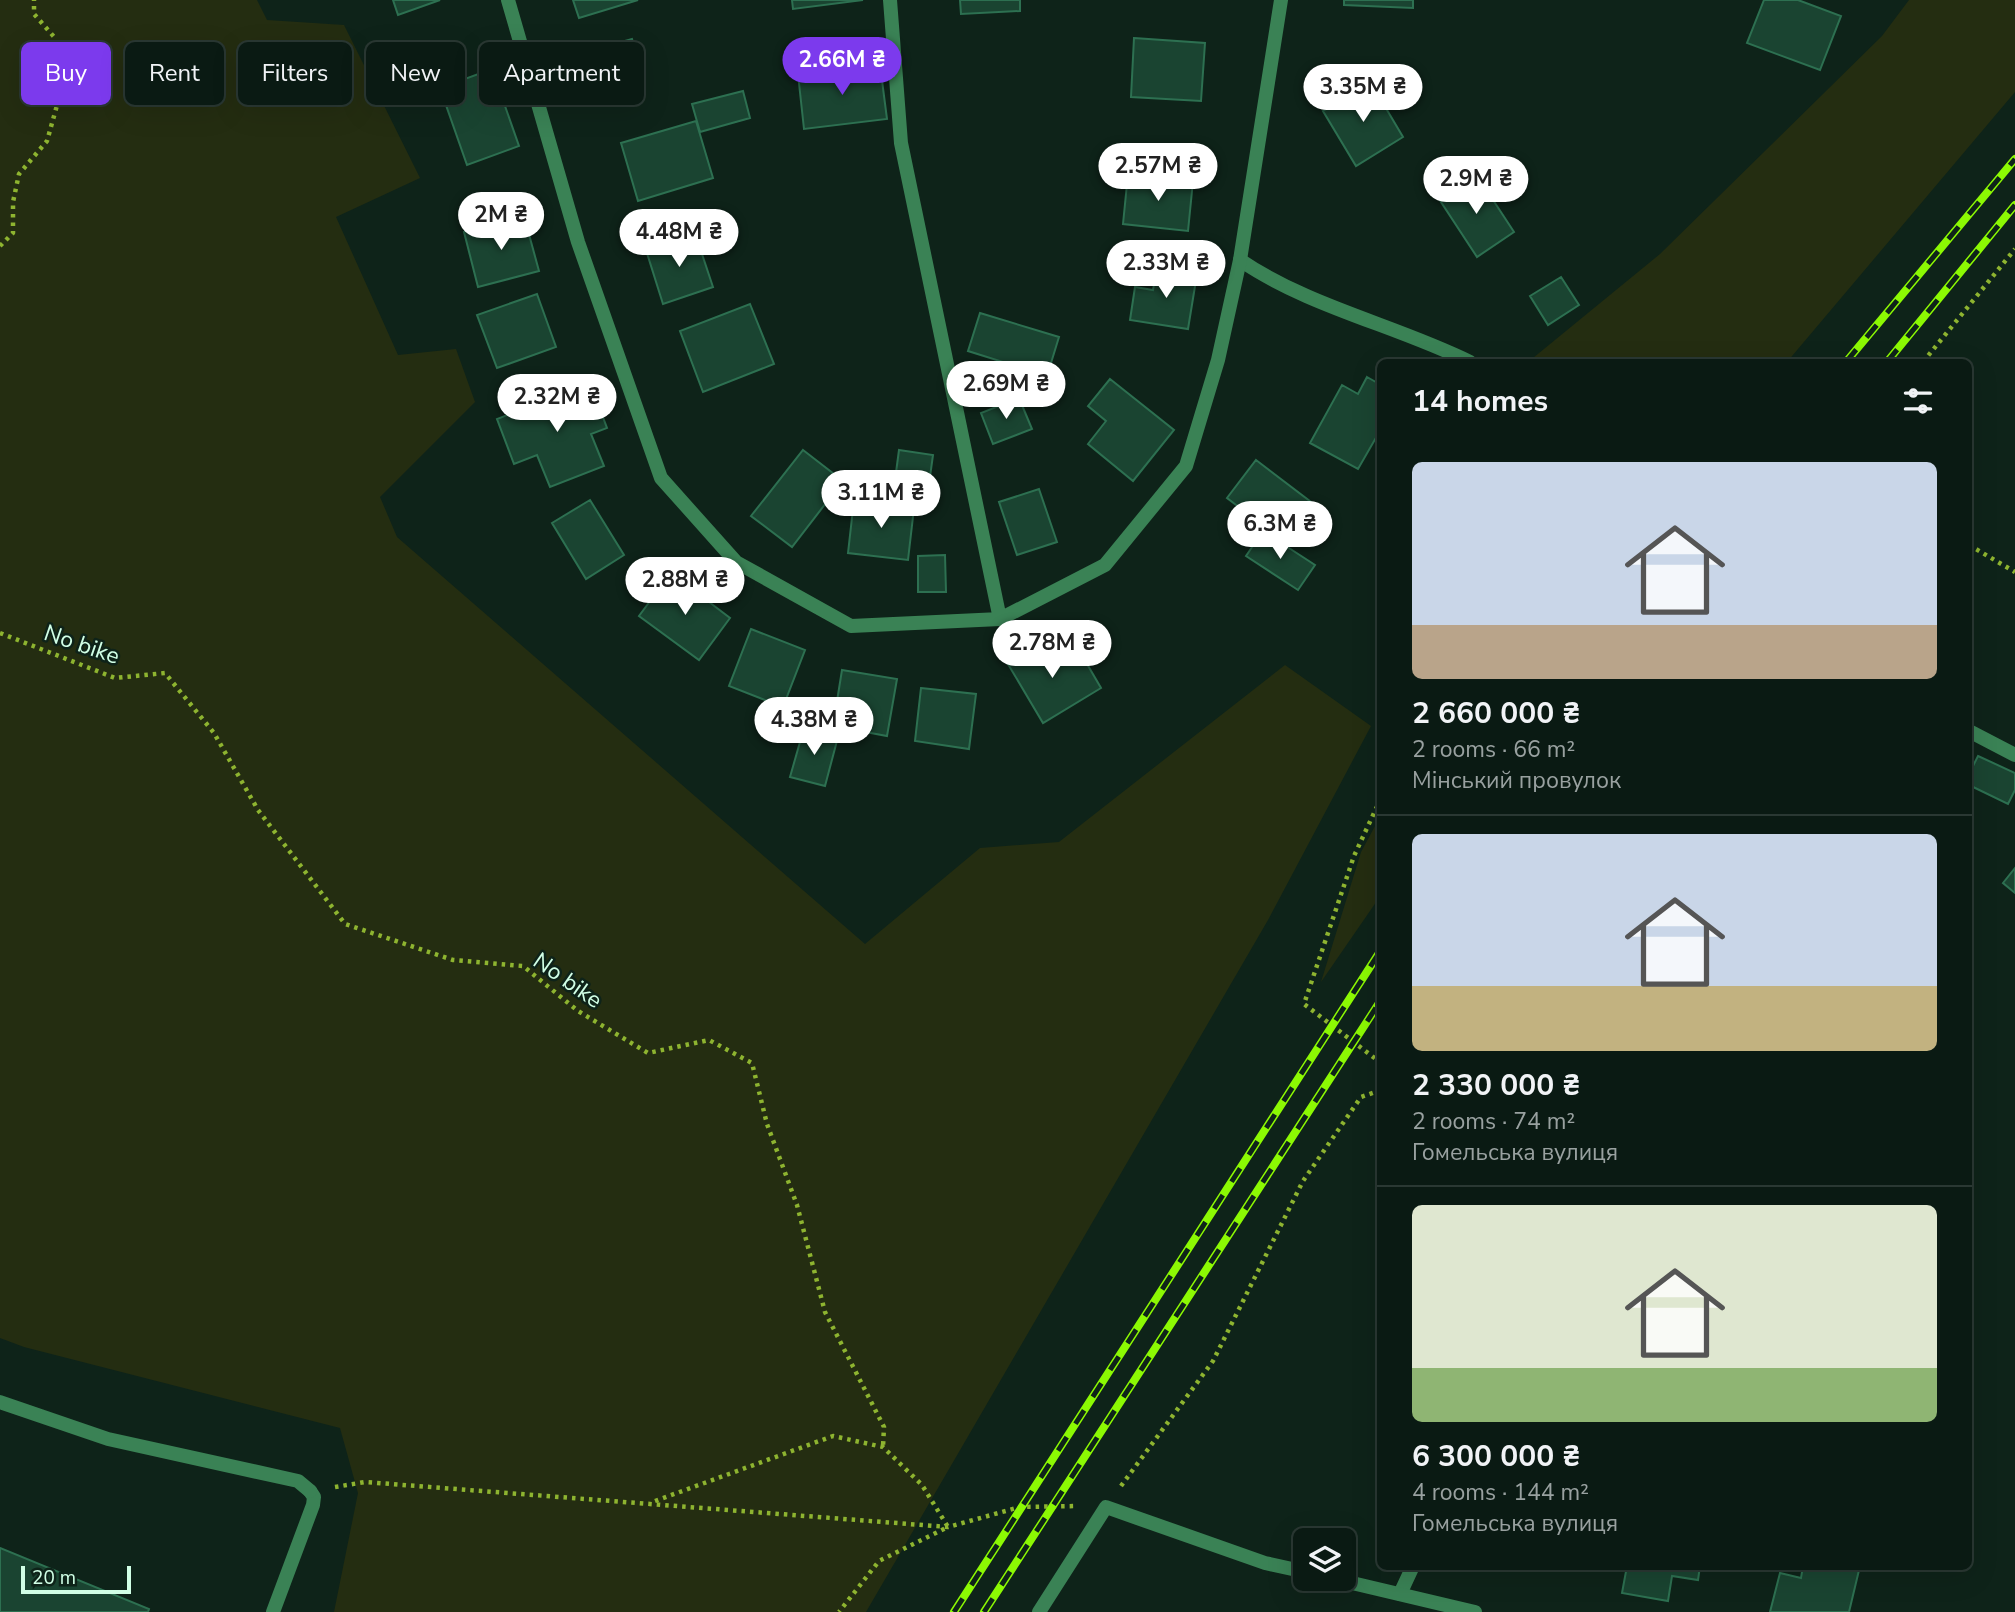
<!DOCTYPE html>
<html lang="en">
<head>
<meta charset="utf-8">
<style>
  body { margin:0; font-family:"Nunito Sans",sans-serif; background:#182721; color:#f1f3f6; height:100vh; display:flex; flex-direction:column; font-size:26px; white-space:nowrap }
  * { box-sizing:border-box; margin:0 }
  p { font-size:23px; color:#99a1a0 }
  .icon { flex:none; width:38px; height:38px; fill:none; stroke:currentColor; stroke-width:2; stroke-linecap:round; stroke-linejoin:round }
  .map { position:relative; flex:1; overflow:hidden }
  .details { position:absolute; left:1377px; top:359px; width:595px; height:1211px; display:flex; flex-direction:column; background:#0a1a13; border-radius:10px; box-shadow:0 7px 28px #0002,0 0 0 2px #2a3833 }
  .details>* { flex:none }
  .guide { position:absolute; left:21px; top:42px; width:665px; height:63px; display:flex; gap:14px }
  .fabs { position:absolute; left:1293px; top:1528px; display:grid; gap:14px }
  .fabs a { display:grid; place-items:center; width:63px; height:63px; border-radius:10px; background:#0a1a13; box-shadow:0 7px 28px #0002,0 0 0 2px #2a3833; font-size:35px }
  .scale { position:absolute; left:21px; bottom:18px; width:110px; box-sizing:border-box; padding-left:7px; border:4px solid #d1ffe6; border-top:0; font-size:19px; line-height:24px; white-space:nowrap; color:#d1ffe6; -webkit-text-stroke:5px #0e2319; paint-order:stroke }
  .price { position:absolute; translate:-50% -60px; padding:0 16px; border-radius:24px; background:#fff; color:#222; font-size:23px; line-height:46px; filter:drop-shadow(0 2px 4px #0008) }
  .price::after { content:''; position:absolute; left:50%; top:42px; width:21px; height:16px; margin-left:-10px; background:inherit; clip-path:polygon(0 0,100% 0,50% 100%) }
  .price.on { background:#7c3aed; color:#fff }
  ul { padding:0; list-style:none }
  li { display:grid; align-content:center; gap:14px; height:371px; padding:0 35px }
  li+li { border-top:2px solid #2a3833 }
  li span { display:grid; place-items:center; height:217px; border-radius:10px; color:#555 }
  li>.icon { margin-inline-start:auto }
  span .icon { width:126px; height:126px; fill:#fffc; stroke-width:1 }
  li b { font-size:30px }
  h2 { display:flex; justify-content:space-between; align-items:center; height:84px; padding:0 35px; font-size:30px }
  .chip { padding:0 24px; border-radius:10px; background:#0a1a13; box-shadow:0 7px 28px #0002,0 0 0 2px #2a3833; font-size:24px; line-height:63px }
  .chip.on { background:#7c3aed; color:#fff }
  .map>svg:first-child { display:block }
  .green { fill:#242d11 }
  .building { fill:#1a4431; stroke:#2d7051; stroke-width:2 }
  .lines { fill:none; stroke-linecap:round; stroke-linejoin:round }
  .path { stroke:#8eb430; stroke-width:4.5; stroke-dasharray:3.5 5; stroke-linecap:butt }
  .service { stroke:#3a8255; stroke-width:14 }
  .minor { stroke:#3a8255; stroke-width:14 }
  .rail-casing { stroke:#8cf903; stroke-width:8 }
  .rail { stroke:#0e2319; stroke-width:5; stroke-dasharray:16; stroke-linecap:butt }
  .labels { text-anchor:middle; stroke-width:5; stroke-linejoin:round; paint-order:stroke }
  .street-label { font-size:23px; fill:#d1ffe6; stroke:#0e2319 }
</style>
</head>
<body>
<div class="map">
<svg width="2015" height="1612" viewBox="0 0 2015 1612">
  <rect width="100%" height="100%" fill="#0e2319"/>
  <!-- green -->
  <path class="green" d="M0 0H257L267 20 344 25 420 178 336 217 398 355 456 349 475 402 380 497 397 537 865 944 980 848 1059 842 1285 665 1371 726 1268 920 866 1612H334L358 1493 340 1428 24 1347 0 1338Z
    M1909 0H2015V92L1787 362H1535L1533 358 1660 254 1882 36Z
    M1381 815V895L1321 982 1361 852Z"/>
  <!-- building -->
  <path class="building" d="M393 0H440L398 15Z
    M573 0H638L579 18Z
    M792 0H863L793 9Z
    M960 0H1020V11L961 14Z
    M1344 0H1413V8L1344 5Z
    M1764 0H1798L1841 16 1820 70 1747 43Z
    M1134 38 1205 43 1201 101 1131 97Z
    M632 39 643 75 599 88 589 51Z
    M880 65 887 119 804 129 798 74Z
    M492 69 519 146 467 165 440 88Z
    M1371 83 1403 137 1356 166 1323 111Z
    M743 91 750 118 700 132 692 104Z
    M696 121 713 178 638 201 621 143Z
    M1128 174 1193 181 1188 231 1123 224Z
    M1476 174 1514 232 1477 257 1439 199Z
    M524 216 539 271 478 287 464 232Z
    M695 233 713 287 663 304 646 250Z
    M1157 268 1197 274 1188 329 1130 320 1135 287 1153 290Z
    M1561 277 1579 305 1548 325 1530 296Z
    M537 294 556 347 497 368 477 315Z
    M750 304 774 364 703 392 680 331Z
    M980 313 1059 337 1047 376 968 351Z
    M1367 377 1381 385V429L1358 469 1310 443 1342 385 1358 394Z
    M1110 379 1174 430 1133 481 1088 444 1106 421 1088 406Z
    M590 383 607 428 591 434 604 466 550 487 537 455 514 464 497 419Z
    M1019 398 1032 429 993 444 981 413Z
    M803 450 843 481 792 547 751 516Z
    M899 450 933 455 929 484 895 480Z
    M1256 460 1315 505 1286 543 1227 498Z
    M1039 489 1057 542 1017 555 999 502Z
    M590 500 624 555 586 579 552 523Z
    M854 500 914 508 908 560 848 553Z
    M1263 531 1315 565 1298 590 1246 556Z
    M945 555 946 592H918V556Z
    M671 573 730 618 699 660 639 616Z
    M751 629 805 650 783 707 729 686Z
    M1039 639 1056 667 1080 652 1101 688 1043 723 1005 659Z
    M842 670 897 679 887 736 833 726Z
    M921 688 976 694 969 749 915 741Z
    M804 728 838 737 825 786 790 777Z
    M1978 756 2015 773V790L2008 804 1969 785V774Z
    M2015 868V893L2003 883Z
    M0 1548 149 1609 148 1612H0Z
    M1627 1566H1700L1698 1580 1672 1576 1668 1601 1622 1593Z
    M1803 1566H1860L1849 1612H1770L1780 1573 1801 1578Z"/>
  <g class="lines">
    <!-- path -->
    <path class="path" d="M0 246 13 233V202L19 174 47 141 63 84 55 38 34 14V0
      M1923 362 2015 249
      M1969 545 2015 572
      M0 633 115 678 165 673 214 733 258 810 345 924 453 960 523 966 578 1011 648 1053 709 1040 752 1063 767 1124 797 1205 825 1312 884 1427 883 1447
      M1381 798 1354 856 1304 1004 1381 1063
      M1121 1486 1213 1361 1303 1181 1361 1097 1381 1090
      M335 1487 365 1482 948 1527 1020 1507 1077 1506
      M655 1501 833 1436 883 1447 922 1485 948 1527 879 1561 839 1612"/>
    <!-- service -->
    <path class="service" d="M1240 260C1309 307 1395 325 1470 362
      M1400 1594 1413 1566
      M273 1612 313 1505 314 1497 310 1491"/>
    <!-- minor -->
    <path class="minor" d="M508 0 578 242 661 478 736 562 851 626 1000 619 1105 565 1186 466 1218 360 1240 260 1281 0
      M890 0 901 143 1000 619
      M1969 731 2015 755
      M0 1402 108 1439 298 1481 310 1491
      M1331 1578 1475 1612
      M1039 1612 1106 1507 1265 1563 1306 1572"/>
    <defs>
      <path id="rail" d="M1846 362 2015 159
        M1887 362 2015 205
        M954 1612 1381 950
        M984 1612 1381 1000"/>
    </defs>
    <!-- rail casing -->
    <use href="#rail" class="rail-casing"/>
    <!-- rail -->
    <use href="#rail" class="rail"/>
  </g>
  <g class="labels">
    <!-- street labels -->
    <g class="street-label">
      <text transform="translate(82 644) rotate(19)" y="8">No bike</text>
      <text transform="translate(568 980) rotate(35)" y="8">No bike</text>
    </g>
  </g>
</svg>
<div class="fabs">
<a><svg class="icon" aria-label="layers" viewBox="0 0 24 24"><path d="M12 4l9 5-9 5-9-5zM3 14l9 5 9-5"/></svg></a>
</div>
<div class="scale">20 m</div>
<b class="price on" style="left:842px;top:97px">2.66M ₴</b>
<b class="price" style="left:1363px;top:124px">3.35M ₴</b>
<b class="price" style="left:1158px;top:203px">2.57M ₴</b>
<b class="price" style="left:1476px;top:216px">2.9M ₴</b>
<b class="price" style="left:501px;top:252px">2M ₴</b>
<b class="price" style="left:679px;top:269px">4.48M ₴</b>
<b class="price" style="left:1166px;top:300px">2.33M ₴</b>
<b class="price" style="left:1006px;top:421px">2.69M ₴</b>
<b class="price" style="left:557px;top:434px">2.32M ₴</b>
<b class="price" style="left:881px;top:530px">3.11M ₴</b>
<b class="price" style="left:1280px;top:561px">6.3M ₴</b>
<b class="price" style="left:685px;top:617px">2.88M ₴</b>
<b class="price" style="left:1052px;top:680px">2.78M ₴</b>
<b class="price" style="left:814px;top:757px">4.38M ₴</b>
<div class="guide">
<a class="chip on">Buy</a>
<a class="chip">Rent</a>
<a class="chip">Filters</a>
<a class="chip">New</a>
<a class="chip">Apartment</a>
</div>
<section class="details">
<h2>14 homes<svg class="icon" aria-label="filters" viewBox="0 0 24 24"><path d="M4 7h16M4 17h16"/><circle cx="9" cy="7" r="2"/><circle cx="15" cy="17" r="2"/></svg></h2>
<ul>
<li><span style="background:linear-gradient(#c9d6e8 75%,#b9a48a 0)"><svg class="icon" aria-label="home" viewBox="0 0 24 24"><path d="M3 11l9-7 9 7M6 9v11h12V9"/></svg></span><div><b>2 660 000 ₴</b><p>2 rooms · 66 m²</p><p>Мінський провулок</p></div></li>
<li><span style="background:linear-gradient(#c9d6e8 70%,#c2b280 0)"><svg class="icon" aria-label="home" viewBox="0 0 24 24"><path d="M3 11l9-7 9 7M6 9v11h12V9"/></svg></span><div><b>2 330 000 ₴</b><p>2 rooms · 74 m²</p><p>Гомельська вулиця</p></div></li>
<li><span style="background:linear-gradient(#dfe7d0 75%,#8fb573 0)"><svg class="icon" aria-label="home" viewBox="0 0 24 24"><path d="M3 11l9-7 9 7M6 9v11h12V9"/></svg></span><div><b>6 300 000 ₴</b><p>4 rooms · 144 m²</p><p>Гомельська вулиця</p></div></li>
</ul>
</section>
</div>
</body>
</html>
